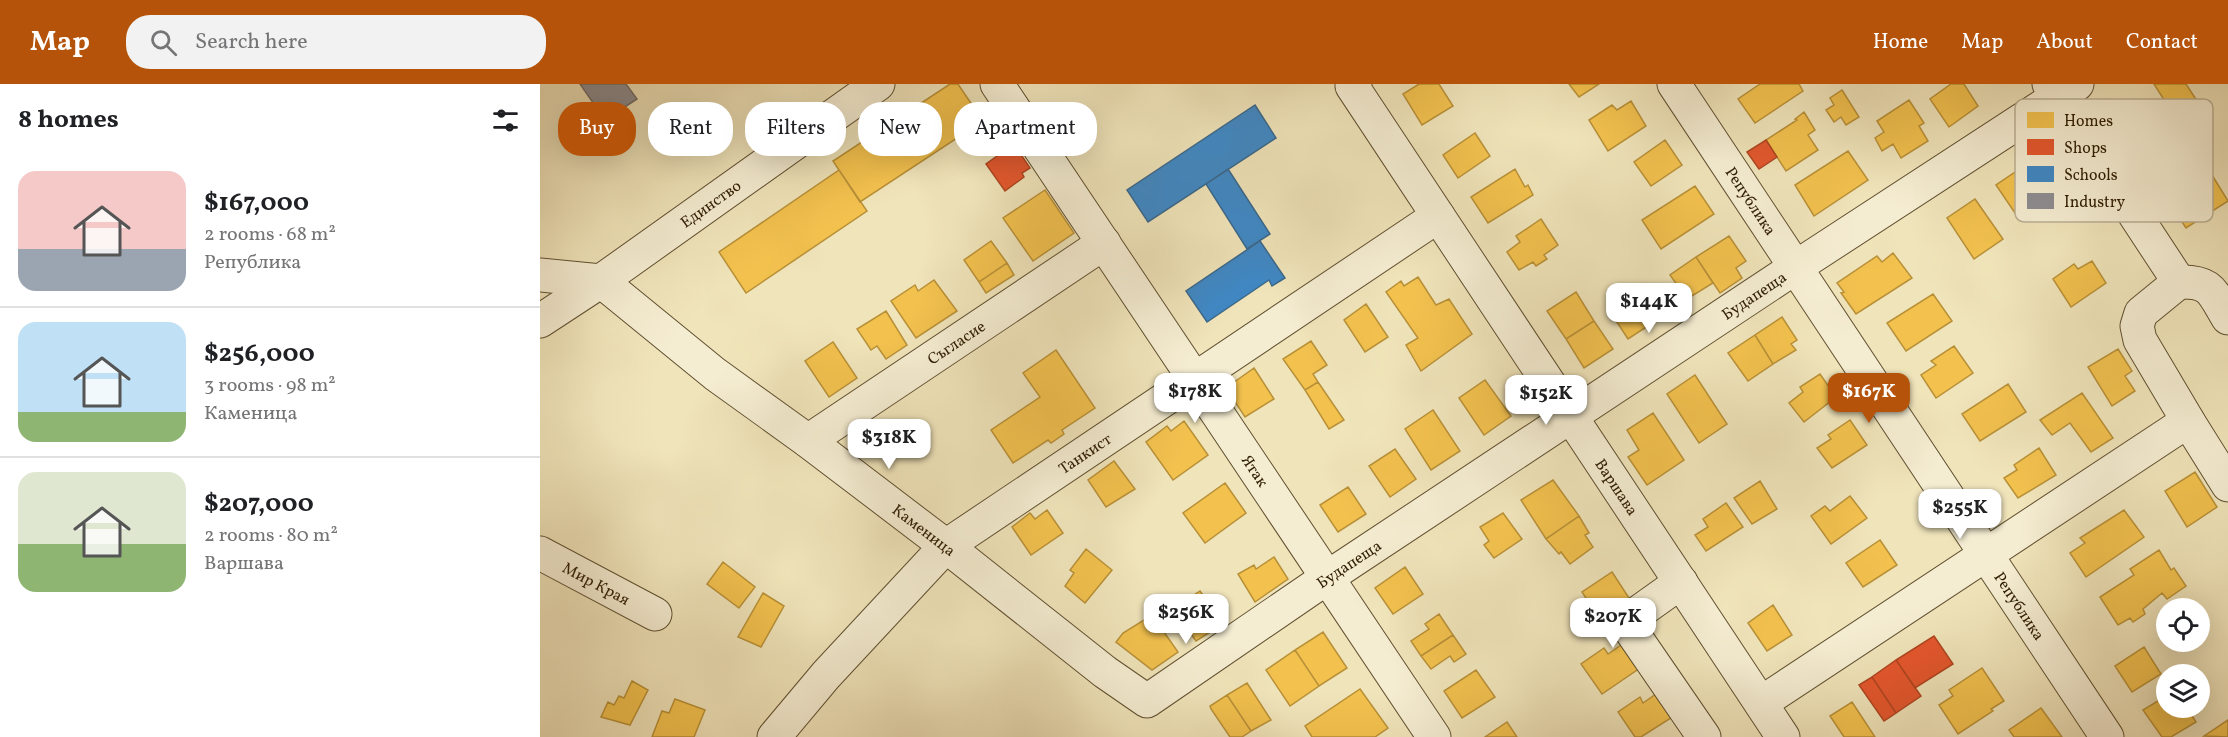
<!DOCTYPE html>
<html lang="en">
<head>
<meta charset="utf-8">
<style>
  body { margin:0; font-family:Vollkorn,serif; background:#f2f2f2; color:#202124; height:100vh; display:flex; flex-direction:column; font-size:22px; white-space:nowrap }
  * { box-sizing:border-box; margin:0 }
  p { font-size:20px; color:#757577 }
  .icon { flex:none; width:33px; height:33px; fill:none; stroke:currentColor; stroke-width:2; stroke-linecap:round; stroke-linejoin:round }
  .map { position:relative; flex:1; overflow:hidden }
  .sheet { display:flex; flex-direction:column; background:#fff; width:540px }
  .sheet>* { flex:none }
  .guide { position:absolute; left:18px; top:18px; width:570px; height:54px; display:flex; gap:12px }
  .controls { position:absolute; left:1616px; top:514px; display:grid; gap:12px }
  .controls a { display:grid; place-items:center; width:54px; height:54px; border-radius:50%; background:#fff; box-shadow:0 6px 24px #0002; font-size:30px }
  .price { position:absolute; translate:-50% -51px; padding:0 14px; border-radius:12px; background:#fff; color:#222; font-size:20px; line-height:39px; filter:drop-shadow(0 2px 3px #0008) }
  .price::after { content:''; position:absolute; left:50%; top:36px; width:18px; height:14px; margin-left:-9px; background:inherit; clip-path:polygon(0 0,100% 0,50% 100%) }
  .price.on { background:#b45309; color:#fff }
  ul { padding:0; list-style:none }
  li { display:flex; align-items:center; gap:18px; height:150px; padding:0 18px }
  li+li { border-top:2px solid #e0e0e0 }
  li span { display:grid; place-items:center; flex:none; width:168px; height:120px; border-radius:18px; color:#555 }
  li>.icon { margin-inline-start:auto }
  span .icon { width:72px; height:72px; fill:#fffc; stroke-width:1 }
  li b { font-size:26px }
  h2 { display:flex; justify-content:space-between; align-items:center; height:72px; padding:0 18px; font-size:26px }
  .pill { padding:0 21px; border-radius:24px; background:#fff; box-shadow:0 6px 24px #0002; font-size:21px; line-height:54px }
  .pill.on { background:#b45309; color:#fff }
  header { display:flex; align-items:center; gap:36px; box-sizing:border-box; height:84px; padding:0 30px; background:#b45309; color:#fff }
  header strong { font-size:28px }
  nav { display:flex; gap:33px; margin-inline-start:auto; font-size:21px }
  .search { width:420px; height:54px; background:#f2f2f2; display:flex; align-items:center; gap:15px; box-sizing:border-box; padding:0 21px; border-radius:24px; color:#757577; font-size:22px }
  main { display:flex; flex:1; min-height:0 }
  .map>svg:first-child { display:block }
  .homes { fill:#f2c14e; stroke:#b89037; stroke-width:1.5 }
  .shops { fill:#e4572e; stroke:#ae4621; stroke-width:1.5 }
  .schools { fill:#3f88c5; stroke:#3a688a; stroke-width:1.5 }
  .industry { fill:#8d8d92; stroke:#716c67; stroke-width:1.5 }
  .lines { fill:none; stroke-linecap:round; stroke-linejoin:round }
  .minor-casing { stroke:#605030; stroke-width:35 }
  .minor { stroke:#f5edd2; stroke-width:33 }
  .labels { text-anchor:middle; stroke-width:6; stroke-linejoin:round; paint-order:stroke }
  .street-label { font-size:16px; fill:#301e02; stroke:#f5edd2 }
  .key { fill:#f5edd2; stroke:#baaf94; stroke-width:1.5 }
  .key-label { font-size:16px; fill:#301e02 }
</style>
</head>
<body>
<header>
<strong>Map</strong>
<div class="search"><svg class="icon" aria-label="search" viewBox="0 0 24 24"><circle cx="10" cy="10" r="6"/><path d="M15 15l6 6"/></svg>Search here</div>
<nav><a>Home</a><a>Map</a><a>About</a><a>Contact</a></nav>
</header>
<main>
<section class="sheet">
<h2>8 homes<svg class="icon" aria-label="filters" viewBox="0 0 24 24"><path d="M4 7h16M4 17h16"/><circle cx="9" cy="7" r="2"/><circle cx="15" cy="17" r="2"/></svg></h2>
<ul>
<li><span style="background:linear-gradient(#f6c9c9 65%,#9aa5b1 0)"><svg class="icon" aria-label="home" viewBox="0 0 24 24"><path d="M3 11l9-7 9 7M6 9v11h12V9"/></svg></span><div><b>$167,000</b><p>2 rooms · 68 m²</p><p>Република</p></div></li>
<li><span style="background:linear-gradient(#bfe0f5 75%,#8fb573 0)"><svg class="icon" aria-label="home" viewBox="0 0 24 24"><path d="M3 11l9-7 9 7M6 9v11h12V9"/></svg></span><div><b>$256,000</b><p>3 rooms · 98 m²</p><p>Каменица</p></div></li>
<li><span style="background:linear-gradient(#dfe7d0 60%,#8fb573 0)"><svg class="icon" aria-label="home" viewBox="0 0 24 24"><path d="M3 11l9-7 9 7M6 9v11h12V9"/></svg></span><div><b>$207,000</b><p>2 rooms · 80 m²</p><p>Варшава</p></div></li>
</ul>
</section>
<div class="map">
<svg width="1688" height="653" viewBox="0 0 1688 653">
  <rect width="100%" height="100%" fill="#f0e4ba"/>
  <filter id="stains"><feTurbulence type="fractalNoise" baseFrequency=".00333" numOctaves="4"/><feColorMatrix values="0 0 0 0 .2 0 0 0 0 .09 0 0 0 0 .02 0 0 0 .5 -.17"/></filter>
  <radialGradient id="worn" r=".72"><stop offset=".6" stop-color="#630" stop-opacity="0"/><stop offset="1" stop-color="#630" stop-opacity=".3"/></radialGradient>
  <!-- homes -->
  <path class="homes" d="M410 0H418L443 37 320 118 293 77Z
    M879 0H899L913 22 882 41 863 10Z
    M1029 0H1059L1039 13Z
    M1220 0H1259L1263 7 1215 39 1198 15Z
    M1411 0H1424L1438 22 1409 43 1390 15Z
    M1614 0H1646L1663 26 1640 41Z
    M1302 6 1319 33 1306 41 1301 33 1294 38 1286 26 1294 21 1290 14Z
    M1369 16 1384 39 1379 42 1388 57 1361 74 1353 60 1342 67 1335 54 1344 48 1337 37Z
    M1091 17 1106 42 1068 67 1049 36 1072 21 1077 26Z
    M1264 28 1275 46 1268 51 1278 66 1246 87 1226 56 1257 36 1255 35Z
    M935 49 950 72 918 94 903 71Z
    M1125 56 1142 81 1111 102 1094 78Z
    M1308 67 1328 96 1274 132 1255 101Z
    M1484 82 1493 96 1496 94 1501 102 1495 107 1500 116 1477 132 1456 101Z
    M975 85 985 103 988 101 993 111 948 139 931 113Z
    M299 86 327 127 206 209 179 168Z
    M1672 91 1688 117 1646 144 1629 118Z
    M1155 102 1174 130 1121 165 1102 136Z
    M505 106 534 149 493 177 463 134Z
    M1435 115 1463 155 1434 175 1407 134Z
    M1001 135 1018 161 1004 171 1007 175 996 182 993 178 979 186 967 168 980 158 976 152Z
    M1189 152 1206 177 1196 184 1202 194 1180 209 1156 173Z
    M451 157 467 179 439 198 424 176Z
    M1353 169 1372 194 1316 230 1301 209 1304 208 1297 199 1337 172 1342 178Z
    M1156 173 1173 199 1147 215 1130 191Z
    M1552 177 1566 199 1531 223 1513 195 1534 180 1538 185Z
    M467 179 474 191 446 209 439 198Z
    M878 193 896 221 909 215 932 250 881 287 866 261 878 254 846 208 861 197 864 202Z
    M394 196 417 227 376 254 351 217 375 201 378 207Z
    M1036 208 1054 237 1026 255 1007 227Z
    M1094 209 1114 238 1088 255 1069 226Z
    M1393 210 1412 237 1366 267 1347 239Z
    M826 220 848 253 825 268 804 236Z
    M346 227 367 261 346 275 337 262 331 266 317 245Z
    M1242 233 1257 256 1251 260 1256 266 1233 280 1215 251Z
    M1054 237 1073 265 1044 284 1026 255Z
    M1215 251 1233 280 1208 297 1188 269Z
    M771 257 787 281 773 290 778 298 765 306 743 275Z
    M293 258 317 294 289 313 265 277Z
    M1414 262 1433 289 1396 314 1381 291 1396 281 1391 277Z
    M1578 265 1592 287 1585 292 1595 307 1572 322 1548 283Z
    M516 266 555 324 522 346 524 350 511 359 508 356 473 379 451 346 500 313 483 289Z
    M714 284 734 315 705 333 686 304Z
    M1280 290 1296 313 1264 338 1249 319 1263 308 1260 303Z
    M1155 291 1187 340 1159 359 1127 310Z
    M945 296 971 332 944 351 919 314Z
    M778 298 804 336 789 345 765 306Z
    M1468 300 1486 328 1440 357 1422 330Z
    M1542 309 1573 354 1551 368 1530 339 1512 351 1500 336Z
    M893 326 920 367 891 386 865 345Z
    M1113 329 1144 376 1107 401 1088 373 1099 366 1087 346Z
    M1310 336 1327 361 1292 384 1277 364 1291 355 1288 351Z
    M644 337 668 371 633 396 606 358 627 342 631 347Z
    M1499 364 1516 391 1478 414 1464 394 1477 386 1474 381Z
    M855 365 876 395 850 413 829 382Z
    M574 377 595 405 566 423 548 396Z
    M1655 388 1677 423 1647 443 1625 407Z
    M1013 396 1039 432 1006 455 981 416Z
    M1220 397 1237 425 1212 440 1194 414Z
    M685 399 706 429 665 459 643 429Z
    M808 403 826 430 798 448 780 421Z
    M1310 412 1327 434 1291 460 1271 432 1285 422 1290 427Z
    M1186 419 1203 443 1166 467 1155 451 1168 443 1163 435Z
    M507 426 523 449 491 471 472 443 490 429 495 435Z
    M1584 426 1604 453 1546 493 1530 469 1545 459 1540 454Z
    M963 429 982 455 954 474 944 461 949 457 940 443Z
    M1039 432 1049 449 1045 451 1053 463 1030 480 1021 468 1019 470 1006 455Z
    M1340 456 1357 481 1323 503 1306 479Z
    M546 465 572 486 545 519 525 502 534 489 530 486Z
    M1619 466 1631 486 1634 484 1646 502 1627 515 1622 509 1603 525 1605 530 1593 538 1590 534 1578 541 1560 513 1594 491 1590 485Z
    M734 473 748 495 715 518 698 490 714 481 716 485Z
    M183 478 215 503 199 524 167 500Z
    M865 483 883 510 853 530 835 504Z
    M1072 488 1091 517 1060 536 1042 508Z
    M660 507 683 540 656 557 633 525Z
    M223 509 244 522 221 563 198 553Z
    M1233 521 1252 551 1227 567 1208 539Z
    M899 530 913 551 881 572 871 557 889 545 885 540Z
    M612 531 638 568 612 586 576 558 583 549Z
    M783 548 807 584 779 602 755 566Z
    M913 551 926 570 914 578 910 572 891 585 881 572Z
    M1084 559 1100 584 1062 610 1041 580 1064 564 1068 570Z
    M1604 563 1621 590 1592 608 1575 582Z
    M755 566 779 602 750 622 726 586Z
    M1442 584 1464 617 1451 625 1453 627 1418 650 1399 621 1413 612 1409 606Z
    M936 586 955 613 922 634 904 607Z
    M92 597 108 606 90 641 61 633 68 618 74 621 79 612 84 614Z
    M707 599 731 636 711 647 687 611Z
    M820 605 848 644 835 653H772L765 642Z
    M1116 610 1134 632 1101 653H1095L1078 628 1100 613 1103 619Z
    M687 611 711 647 702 653H690L671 625 670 622Z
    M1626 612V624H1647L1656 638 1631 653H1622L1603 626Z
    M135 615 165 626 154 653H112L122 627 129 629Z
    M1312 618 1335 653H1304L1290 632Z
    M1501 624 1522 653H1474L1469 646Z
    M1688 636V653L1664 652Z
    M967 638 977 653H945Z"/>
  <!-- shops -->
  <path class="shops" d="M1226 56 1237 73 1219 85 1207 68Z
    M474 60 490 84 482 89 484 93 465 107 446 80Z
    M1394 552 1413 580 1375 604 1356 576Z
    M1356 576 1381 612 1356 629 1332 593Z
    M1332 593 1356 629 1344 637 1319 601Z"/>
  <!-- schools -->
  <path class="schools" d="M715 21 736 54 608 138 587 106Z
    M688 85 730 150 707 165 666 100Z
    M720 157 745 194 732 202 729 196 667 238 646 207Z"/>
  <!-- industry -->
  <path class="industry" d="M40 0H86L97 15 65 36Z"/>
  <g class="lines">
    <defs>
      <g id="minor">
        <path id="s1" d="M457 0 894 653"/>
        <path id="s2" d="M815 0 812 2 1243 653"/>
        <path id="s3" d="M1134 0 1567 653"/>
        <path d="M1509 0 1639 198 1601 229 1597 242 1600 256 1648 337 1688 401"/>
        <path d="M0 191 61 197"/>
        <path id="s4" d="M61 197 175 290 268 357 406 462 565 588 607 617 788 493 1256 183 1537 0"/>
        <path d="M1639 198C1672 197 1672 208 1688 234"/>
        <path id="s5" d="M0 237 61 197 338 0"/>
        <path id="s6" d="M268 357 564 159"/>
        <path id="s7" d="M0 469 115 530"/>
        <path d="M1141 498 1085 538 1164 653"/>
        <path d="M1221 619 1648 337"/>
        <path id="s8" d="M234 653 286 591 406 462 898 132"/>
      </g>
    </defs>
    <!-- minor casing -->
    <use href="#minor" class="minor-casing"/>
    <!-- minor -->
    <use href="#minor" class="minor"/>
  </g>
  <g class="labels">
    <!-- street labels -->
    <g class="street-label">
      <text dy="6" stroke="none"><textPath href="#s3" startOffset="140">Република</textPath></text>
      <text dy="6" stroke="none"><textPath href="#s5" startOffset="207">Единство</textPath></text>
      <text dy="6" stroke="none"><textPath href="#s4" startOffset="1419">Будапеща</textPath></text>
      <text dy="6" stroke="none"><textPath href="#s6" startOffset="178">Съгласие</textPath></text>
      <text dy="6" stroke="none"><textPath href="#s8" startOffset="424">Танкист</textPath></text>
      <text dy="6" stroke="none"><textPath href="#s1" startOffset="465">Ятак</textPath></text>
      <text dy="6" stroke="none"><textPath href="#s2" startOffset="484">Варшава</textPath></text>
      <text dy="6" stroke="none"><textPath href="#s4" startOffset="408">Каменица</textPath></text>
      <text dy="6" stroke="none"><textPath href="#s4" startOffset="933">Будапеща</textPath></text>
      <text dy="6" stroke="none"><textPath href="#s7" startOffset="64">Мир Края</textPath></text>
      <text dy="6" stroke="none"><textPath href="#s3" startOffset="626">Република</textPath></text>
    </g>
  </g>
  <!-- legend -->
  <rect x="1475" y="15" width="198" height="123" rx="9" class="key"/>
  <rect x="1487" y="28" width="27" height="16" fill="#f2c14e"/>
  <rect x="1487" y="55" width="27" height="16" fill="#e4572e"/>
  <rect x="1487" y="82" width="27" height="16" fill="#3f88c5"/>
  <rect x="1487" y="109" width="27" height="16" fill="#8d8d92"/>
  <g class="key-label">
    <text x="1524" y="42">Homes</text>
    <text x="1524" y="69">Shops</text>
    <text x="1524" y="96">Schools</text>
    <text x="1524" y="123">Industry</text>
  </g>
  <rect width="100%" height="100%" filter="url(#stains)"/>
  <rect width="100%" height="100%" fill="url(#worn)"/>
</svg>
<div class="controls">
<a><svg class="icon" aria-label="locate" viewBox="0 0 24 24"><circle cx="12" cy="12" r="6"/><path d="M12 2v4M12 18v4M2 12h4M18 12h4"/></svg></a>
<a><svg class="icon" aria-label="layers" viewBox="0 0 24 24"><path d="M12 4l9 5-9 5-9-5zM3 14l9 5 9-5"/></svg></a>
</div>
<b class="price" style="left:1109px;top:250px">$144K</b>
<b class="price" style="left:655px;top:340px">$178K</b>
<b class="price on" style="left:1329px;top:340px">$167K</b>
<b class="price" style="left:1006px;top:342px">$152K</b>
<b class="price" style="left:349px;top:386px">$318K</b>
<b class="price" style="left:1420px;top:456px">$255K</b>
<b class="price" style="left:646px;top:561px">$256K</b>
<b class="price" style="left:1073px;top:565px">$207K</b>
<div class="guide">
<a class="pill on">Buy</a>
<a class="pill">Rent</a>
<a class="pill">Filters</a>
<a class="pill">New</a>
<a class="pill">Apartment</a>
</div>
</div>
</main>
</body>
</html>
